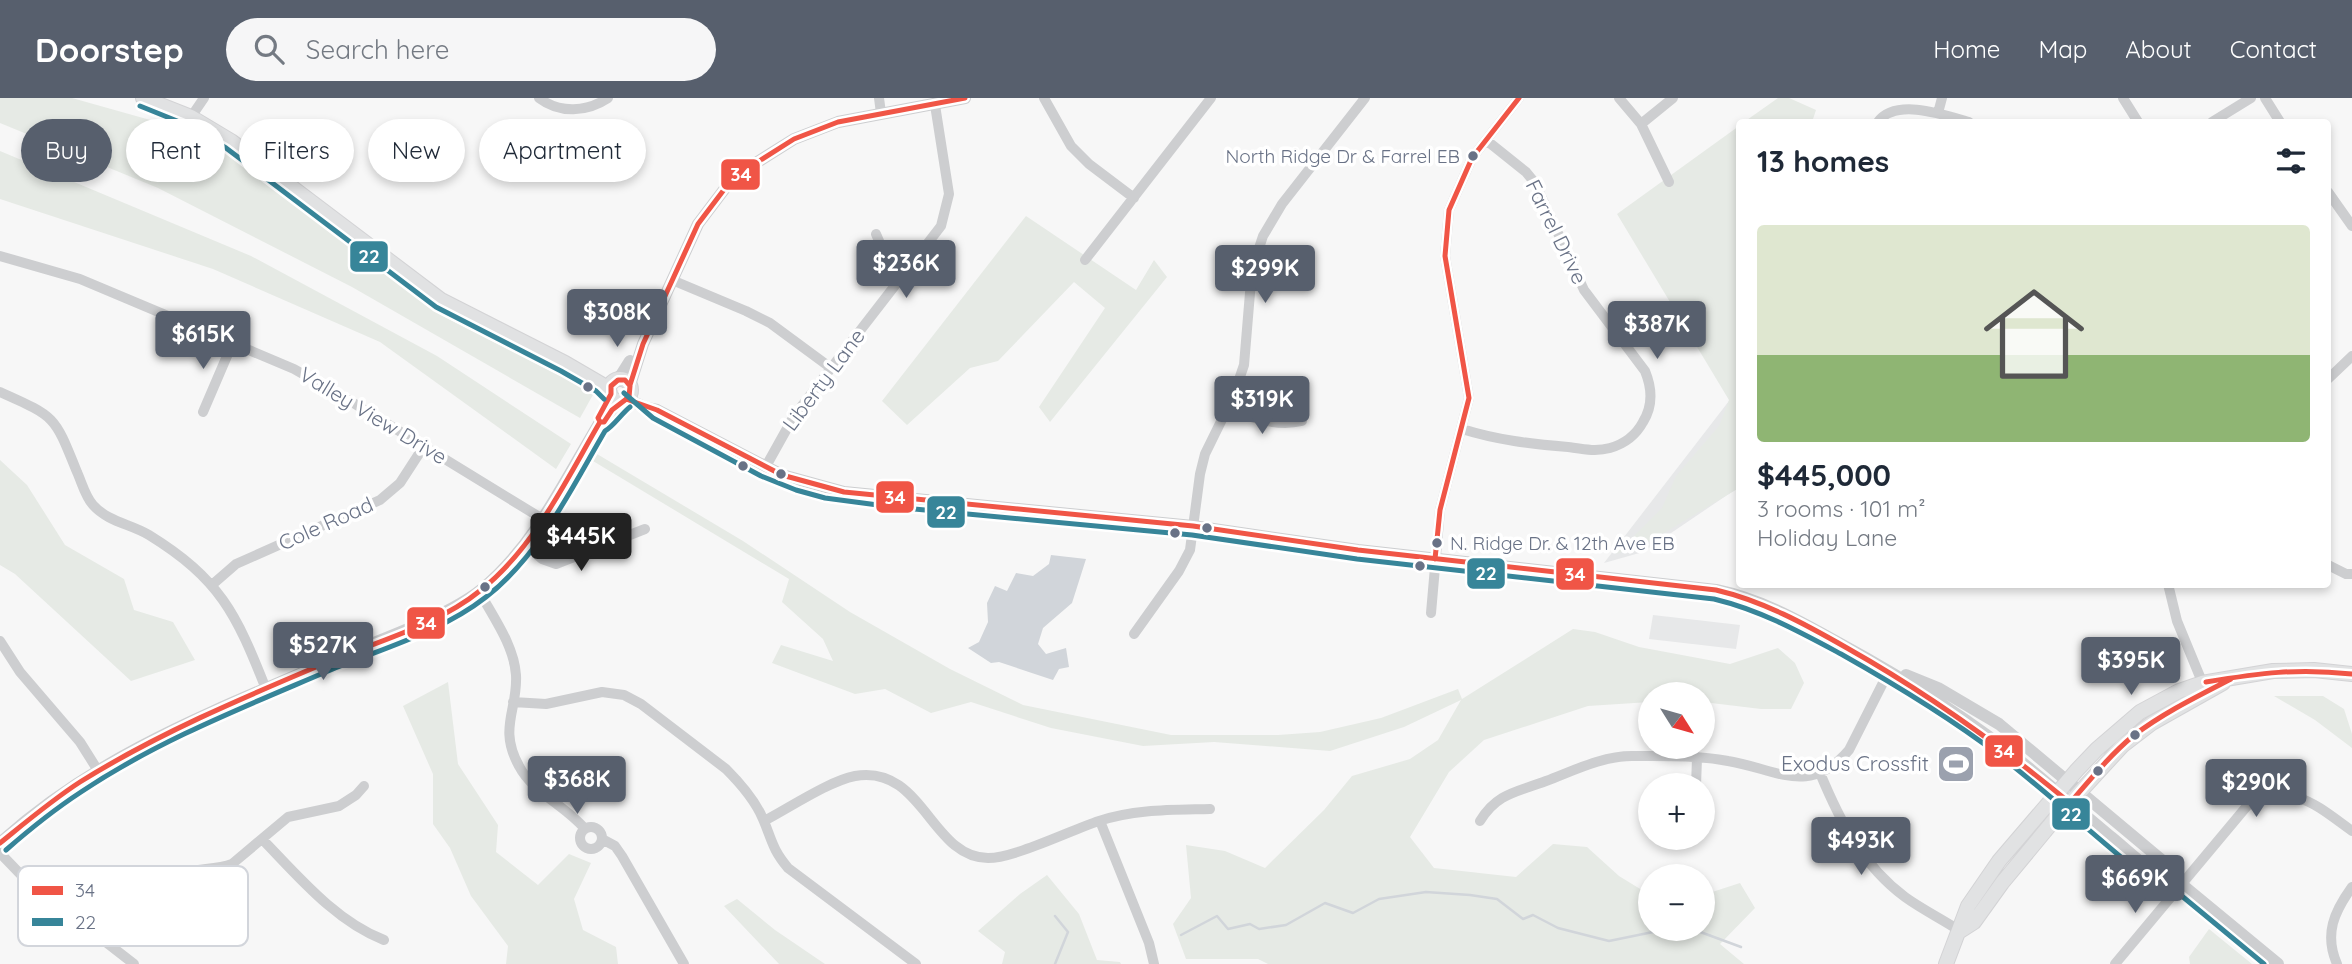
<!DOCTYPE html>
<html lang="en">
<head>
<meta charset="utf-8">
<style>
  body { margin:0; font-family:Quicksand,sans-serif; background:#f6f6f7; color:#1f2937; height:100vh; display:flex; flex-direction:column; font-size:26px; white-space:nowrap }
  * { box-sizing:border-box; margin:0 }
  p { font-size:23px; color:#747a83 }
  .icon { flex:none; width:38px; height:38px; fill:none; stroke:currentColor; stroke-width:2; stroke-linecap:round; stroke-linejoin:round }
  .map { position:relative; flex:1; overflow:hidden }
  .drawer { position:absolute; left:1736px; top:21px; width:595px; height:469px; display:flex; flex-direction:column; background:#fff; border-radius:7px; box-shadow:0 4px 10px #0003 }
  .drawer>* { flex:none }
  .guide { position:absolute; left:21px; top:21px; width:665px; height:63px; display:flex; gap:14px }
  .needle { width:46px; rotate:127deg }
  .fabs { position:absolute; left:1638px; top:584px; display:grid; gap:14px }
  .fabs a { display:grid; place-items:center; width:77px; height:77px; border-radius:50%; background:#fff; box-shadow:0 4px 10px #0003; font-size:35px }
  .price { position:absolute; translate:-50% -60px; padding:0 16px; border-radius:7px; background:#575f6d; color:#fff; font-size:23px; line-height:46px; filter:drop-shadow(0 2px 4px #0008) }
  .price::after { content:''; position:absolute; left:50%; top:42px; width:21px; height:16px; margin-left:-10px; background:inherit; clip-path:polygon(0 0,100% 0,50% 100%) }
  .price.selected { background:#222; color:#fff }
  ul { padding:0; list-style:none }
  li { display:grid; align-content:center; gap:14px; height:371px; padding:0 21px }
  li+li { border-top:2px solid #e0e1e3 }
  li span { display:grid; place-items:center; height:217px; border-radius:7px; color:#555 }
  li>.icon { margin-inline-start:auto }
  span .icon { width:126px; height:126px; fill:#fffc; stroke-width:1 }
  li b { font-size:30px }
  h2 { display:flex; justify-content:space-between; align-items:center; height:84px; padding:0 21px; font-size:30px }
  .tag { padding:0 24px; border-radius:32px; background:#fff; box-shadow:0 4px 10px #0003; font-size:24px; line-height:63px }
  .tag.selected { background:#575f6d; color:#fff }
  header { display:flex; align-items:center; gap:42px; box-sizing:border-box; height:98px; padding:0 35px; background:#575f6d; color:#fff }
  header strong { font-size:33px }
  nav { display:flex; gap:38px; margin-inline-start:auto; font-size:24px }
  .search { width:490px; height:63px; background:#f6f6f7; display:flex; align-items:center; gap:18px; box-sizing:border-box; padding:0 24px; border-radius:38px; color:#747a83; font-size:26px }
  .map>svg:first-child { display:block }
  .built { fill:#e7e8e9 }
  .green { fill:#e6eae5 }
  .water { fill:#d1d5da }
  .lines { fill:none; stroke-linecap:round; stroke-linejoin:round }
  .stream { stroke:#d1d5da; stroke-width:2.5 }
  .secondary-casing { stroke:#d3d3d5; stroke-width:16 }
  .minor { stroke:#cdced0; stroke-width:10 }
  .tertiary { stroke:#cdced0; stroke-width:12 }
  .secondary { stroke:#e1e2e3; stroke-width:14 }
  .bus-1-casing { stroke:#fff; stroke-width:10 }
  .bus-2-casing { stroke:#fff; stroke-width:10 }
  .bus-1 { stroke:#f05546; stroke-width:5 }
  .bus-2 { stroke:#378599; stroke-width:5 }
  .bus-dot { fill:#697286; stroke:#fff; stroke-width:2.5 }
  .labels { text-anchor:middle; stroke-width:7; stroke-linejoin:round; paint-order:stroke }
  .bus-label { font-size:19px; fill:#697286; stroke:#fff; text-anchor:end }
  .street-label { font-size:21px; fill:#697286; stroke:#fff }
  .poi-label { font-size:21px; fill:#697286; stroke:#fff; text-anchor:end }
  .key { fill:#fff; stroke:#d2d5db; stroke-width:2 }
  .key-label { font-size:19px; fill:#697286 }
  .line-badge { stroke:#fff; stroke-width:2.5 }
  .badge-label { font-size:19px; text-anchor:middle; font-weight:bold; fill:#fff }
</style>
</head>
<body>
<header>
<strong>Doorstep</strong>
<div class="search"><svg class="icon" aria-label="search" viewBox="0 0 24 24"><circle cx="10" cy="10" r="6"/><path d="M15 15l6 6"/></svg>Search here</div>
<nav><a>Home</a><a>Map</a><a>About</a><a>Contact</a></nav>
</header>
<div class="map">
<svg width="2352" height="866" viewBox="0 0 2352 866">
  <rect width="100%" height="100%" fill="#f7f7f7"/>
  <!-- built -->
  <path class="built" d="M1739 290V389L1643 454 1604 465Z
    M1653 517 1740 527 1736 551 1649 541Z"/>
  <!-- green -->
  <path class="green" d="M0 0H72L200 36 439 216 594 295 580 320 352 189 158 90 0 25Z
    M1778 0H1789L1816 12 1812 24H1744Z
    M1739 28V390L1644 447 1616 456 1662 410 1676 378 1719 328 1729 302 1617 116Z
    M0 53 251 158 437 258 571 346 556 371 380 244 213 171 0 101Z
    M1026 118 1136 192 1154 162 1167 179 1050 324 1039 309 1105 210 1074 184 998 263 970 270 907 327 882 303Z
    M597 356 743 443 850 514 950 571 1023 607 1171 637H1278L1320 634 1381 620 1458 591 1462 601 1573 531 1595 534 1639 549 1730 566 1778 550 1795 565 1804 585 1791 611H1761L1703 604V597H1650V604L1588 608 1484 642 1449 674 1410 739 1434 770 1516 779 1553 746 1587 749 1619 778 1650 797V831H1703V797L1740 785 1755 810 1720 846 1744 866H1268L1258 861H1186L1173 826 1191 800 1186 747 1225 753 1265 770 1324 712 1352 678 1410 661 1438 642 1461 602 1404 629 1330 653 1214 644 1143 648 1051 630 971 604 931 615 885 591 855 596 772 565 781 547 833 563 823 541 782 504 789 481 593 363Z
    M0 362 27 387 65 447 124 481 134 512 173 524 195 562 131 583 15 476 0 467Z
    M448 584 458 666 498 727 496 754 538 787 569 756 591 765 574 801 583 832 616 849 618 866H506L508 848 471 798 450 750 433 726V676L403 608Z
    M2274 598H2323L2344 611 2352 636V650L2315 622Z
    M1047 777 1079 816 1097 862 1120 864 1121 866H1002L1005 854 978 833 1020 796Z
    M737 801 775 832 825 866H779L724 808Z
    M2209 831 2252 866H2190L2189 859Z"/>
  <!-- water -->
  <path class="water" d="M1051 457 1086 461 1072 505 1043 530 1038 546 1046 556 1066 550 1069 569 1059 571 1053 582 999 564 991 565 968 550 979 544 988 524 987 505 995 488 1007 493 1016 475 1033 478 1049 466Z"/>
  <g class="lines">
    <!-- stream -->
    <path class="stream" d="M1181 837 1217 818 1228 831 1250 826 1259 831 1286 827 1325 805 1353 815 1379 801 1426 794 1470 797 1497 801 1523 821 1533 817 1558 830 1609 843 1653 834 1695 832 1741 849
      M1055 866 1068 834 1055 818"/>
    <defs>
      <path id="secondary" d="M143 0 191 19 231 43 441 202 565 265 601 286 610 295
        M609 292a11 11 0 1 1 22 0a11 11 0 1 1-22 0Z
        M1960 833 1974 824 2002 785 2055 721 2122 648 2152 625 2223 585
        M1946 866 1968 808 1999 763 2077 672 2097 651 2140 614 2179 593 2202 585 2273 573 2314 572 2352 576"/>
    </defs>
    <!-- secondary casing -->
    <use href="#secondary" class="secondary-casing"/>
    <!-- minor -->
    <path class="minor" d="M539 0C560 16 587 14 608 0
      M879 0 881 15
      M1044 0 1071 48 1089 66 1134 100
      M1619 0 1641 26 1669 84
      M2123 0 2138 24
      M2265 0 2280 24
      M1938 15 1942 0
      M191 19 204 0
      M1878 24C1895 0 1942 16 1969 24
      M2212 24 2251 0
      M1641 26 1673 0
      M2328 94 2352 128
      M876 136 882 150 909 172
      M0 158 80 181 294 271 355 306 541 420
      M1085 162 1211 0
      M672 182 746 213 770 225 831 270
      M2328 281 2352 258
      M0 294C56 319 54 317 77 374 82 385 85 398 93 407 108 424 131 426 149 437 220 481 236 515 266 591
      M1228 309C1250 320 1277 329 1302 323
      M203 314 233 244
      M1462 331C1497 342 1531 346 1568 349 1582 351 1596 354 1610 350 1624 346 1636 337 1643 324 1653 308 1652 290 1645 273L1584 192 1535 85 1526 74 1486 42
      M765 370 794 318 941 128 949 96 935 7
      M524 446 542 461 556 466 645 431
      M2328 467 2346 476H2352
      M213 486 236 466 380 402 400 385 424 348
      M2168 486 2177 523 2205 591
      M479 493C493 519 514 547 516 577 518 612 498 630 519 668 533 695 566 708 585 731
      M1431 515 1440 412 1469 300 1445 158 1449 112 1472 60 1519 0
      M1134 536 1179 473 1190 452 1200 376 1205 356 1233 299 1244 267 1251 183 1256 159 1263 138 1282 106 1365 0
      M0 543 20 574 80 644 97 671
      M513 604 546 606 602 594 624 597 641 606 726 671C741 686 755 702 763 721 772 742 772 751 788 770L916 866
      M1820 675C1840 723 1862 767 1905 799 1923 812 1942 821 1960 833
      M1696 688 1697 660
      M764 723C789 710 829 683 855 678 923 666 931 760 988 760 1015 760 1071 732 1099 723 1135 711 1173 712 1210 711
      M1100 723 1149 845 1154 866
      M1480 723C1497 695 1517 694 1546 683 1573 673 1602 658 1632 658 1663 658 1697 657 1728 663 1777 671 1809 699 1849 652L1889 573
      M580 740a11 11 0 1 1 22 0a11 11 0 1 1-22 0Z
      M262 741C297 777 335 823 384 842
      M602 741 615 748 622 758 684 866
      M1672 741 1673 740
      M0 755 26 782 134 866
      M110 847C131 821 149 785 183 775 199 770 216 772 232 766L288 719 339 708 356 697 364 688
      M2115 866 2247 708C2292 683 2316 707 2352 733
      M2337 866C2324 836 2334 814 2352 789"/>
    <!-- tertiary -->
    <path class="tertiary" d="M618 282 630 263
      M630 287 643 246 698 126 726 89 748 70 794 41 838 24 965 0
      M626 301 647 310 657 312 782 377 844 394 1193 428 1358 452 1716 492C1760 501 1798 522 1837 544 1905 581 1970 621 2029 670 2056 693 2084 716 2111 739 2131 755 2155 781 2181 786L2278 866
      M1906 577 1938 590 1999 626 2176 774 2181 786
      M0 745C99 655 217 612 337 560 379 542 447 519 481 492 534 449 565 382 600 324H604L612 312 624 302"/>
    <!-- secondary -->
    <use href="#secondary" class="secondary"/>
    <defs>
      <path id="bus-1" d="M618 282H625L630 288 629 299 612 312 604 324H600L598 320 611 296V288Z
        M630 287 643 246 698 126 726 89 748 70 794 41 838 24 965 0
        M626 301 657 312 782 377 844 394 1193 428 1358 452 1716 492C1763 503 1805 526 1847 550 1927 595 2000 647 2070 705 2090 682 2109 658 2133 638 2163 615 2198 598 2231 581
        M1435 461 1440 412 1469 300 1445 158 1449 112 1472 60 1519 0
        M2206 584C2260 575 2297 570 2352 576
        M0 745C26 724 52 702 80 684 157 636 240 601 323 566 375 544 437 528 481 492 535 449 566 382 600 324"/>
      <path id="bus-2" d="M140 8 187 27 226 50 436 209 561 273 596 293 604 301
        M624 295 653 320 761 378 796 392 825 400 893 409 1192 437 1357 461 1714 501C1760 512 1800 534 1841 556 1896 587 1949 619 1999 657 2047 694 2091 735 2138 773L2158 787 2177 794 2264 866
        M6 752C30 731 55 711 81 694 157 643 244 609 328 573 380 551 440 535 486 499 540 457 571 391 605 333 613 329 622 315 630 309"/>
    </defs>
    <!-- bus-1 casing -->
    <use href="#bus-1" class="bus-1-casing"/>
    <!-- bus-2 casing -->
    <use href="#bus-2" class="bus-2-casing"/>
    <!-- bus-1 -->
    <use href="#bus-1" class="bus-1"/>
    <!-- bus-2 -->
    <use href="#bus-2" class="bus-2"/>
  </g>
  <!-- icons -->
  <defs>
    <symbol id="stadium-square" viewBox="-11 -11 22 22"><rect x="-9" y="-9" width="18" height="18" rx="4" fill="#9ba1ae" stroke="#fff"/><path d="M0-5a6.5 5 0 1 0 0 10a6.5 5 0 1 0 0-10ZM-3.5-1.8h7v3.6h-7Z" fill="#fff"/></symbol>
  </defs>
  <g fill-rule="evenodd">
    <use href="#stadium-square" x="1934" y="644" width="44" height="44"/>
  </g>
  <!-- markers -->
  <g class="bus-dot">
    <circle cx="1473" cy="58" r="6"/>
    <circle cx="588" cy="289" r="6"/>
    <circle cx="743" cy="368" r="6"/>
    <circle cx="781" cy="376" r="6"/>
    <circle cx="1207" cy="430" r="6"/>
    <circle cx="1175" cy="435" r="6"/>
    <circle cx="1437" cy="445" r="6"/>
    <circle cx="1420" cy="468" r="6"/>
    <circle cx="485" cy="489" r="6"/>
    <circle cx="2135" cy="637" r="6"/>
    <circle cx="2098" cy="673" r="6"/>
  </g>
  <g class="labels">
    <!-- bus labels -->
    <g class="bus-label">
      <text x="1460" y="65">North Ridge Dr &amp; Farrel EB</text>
      <text x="1450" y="452" text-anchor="start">N. Ridge Dr. &amp; 12th Ave EB</text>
    </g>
    <!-- street labels -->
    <g class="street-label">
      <text transform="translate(1556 134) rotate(64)" y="7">Farrel Drive</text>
      <text transform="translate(824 282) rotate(-53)" y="7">Liberty Lane</text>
      <text transform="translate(373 318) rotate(31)" y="7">Valley View Drive</text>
      <text transform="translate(326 426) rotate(-24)" y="7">Cole Road</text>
    </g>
    <!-- poi labels -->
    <g class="poi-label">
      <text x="1929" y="673">Exodus Crossfit</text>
    </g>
  </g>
  <!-- legend -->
  <rect x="18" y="768" width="230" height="80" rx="10" class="key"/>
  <rect x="32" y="788" width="31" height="9" fill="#f05546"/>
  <rect x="32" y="820" width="31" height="8" fill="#378599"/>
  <g class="key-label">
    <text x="75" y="799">34</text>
    <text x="75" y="831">22</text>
  </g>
  <g class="line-badge">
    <rect x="720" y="60" width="41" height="33" rx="7" fill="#f05546"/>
    <rect x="349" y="142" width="40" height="33" rx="7" fill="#378599"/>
    <rect x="875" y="382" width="40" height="34" rx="7" fill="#f05546"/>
    <rect x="926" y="397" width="40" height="34" rx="7" fill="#378599"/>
    <rect x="1466" y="459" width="40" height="33" rx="7" fill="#378599"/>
    <rect x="1555" y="459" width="40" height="34" rx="7" fill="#f05546"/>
    <rect x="406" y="508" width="40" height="34" rx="7" fill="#f05546"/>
    <rect x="1984" y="636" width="40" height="34" rx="7" fill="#f05546"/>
    <rect x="2051" y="699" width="40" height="34" rx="7" fill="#378599"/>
  </g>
  <g class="badge-label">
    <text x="741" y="83">34</text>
    <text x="369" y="165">22</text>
    <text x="895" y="406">34</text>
    <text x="946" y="421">22</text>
    <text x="1486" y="482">22</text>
    <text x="1575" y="483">34</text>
    <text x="426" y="532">34</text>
    <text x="2004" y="660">34</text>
    <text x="2071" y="723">22</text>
  </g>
</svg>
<div class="fabs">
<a><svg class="needle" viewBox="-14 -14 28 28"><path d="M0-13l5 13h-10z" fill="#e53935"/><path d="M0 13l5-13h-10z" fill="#747a83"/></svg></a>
<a>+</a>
<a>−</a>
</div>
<b class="price" style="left:906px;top:202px">$236K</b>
<b class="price" style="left:1265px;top:207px">$299K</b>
<b class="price" style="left:617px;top:251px">$308K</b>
<b class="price" style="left:1657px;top:263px">$387K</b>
<b class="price" style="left:203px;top:273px">$615K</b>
<b class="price" style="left:1262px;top:338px">$319K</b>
<b class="price selected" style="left:581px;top:475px">$445K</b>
<b class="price" style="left:323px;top:584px">$527K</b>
<b class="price" style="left:2131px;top:599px">$395K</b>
<b class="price" style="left:577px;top:718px">$368K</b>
<b class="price" style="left:2256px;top:721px">$290K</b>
<b class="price" style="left:1861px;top:779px">$493K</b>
<b class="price" style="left:2135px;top:817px">$669K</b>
<div class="guide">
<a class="tag selected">Buy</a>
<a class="tag">Rent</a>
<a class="tag">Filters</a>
<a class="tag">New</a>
<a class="tag">Apartment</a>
</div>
<section class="drawer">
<h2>13 homes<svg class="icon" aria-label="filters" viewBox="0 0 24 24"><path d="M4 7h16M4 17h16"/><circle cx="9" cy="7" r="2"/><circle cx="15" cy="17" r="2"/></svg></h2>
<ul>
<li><span style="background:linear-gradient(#dfe7d0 60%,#8fb573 0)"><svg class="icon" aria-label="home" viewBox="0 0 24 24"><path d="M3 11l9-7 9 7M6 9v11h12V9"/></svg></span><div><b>$445,000</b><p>3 rooms · 101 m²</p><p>Holiday Lane</p></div></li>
</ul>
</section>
</div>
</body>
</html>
